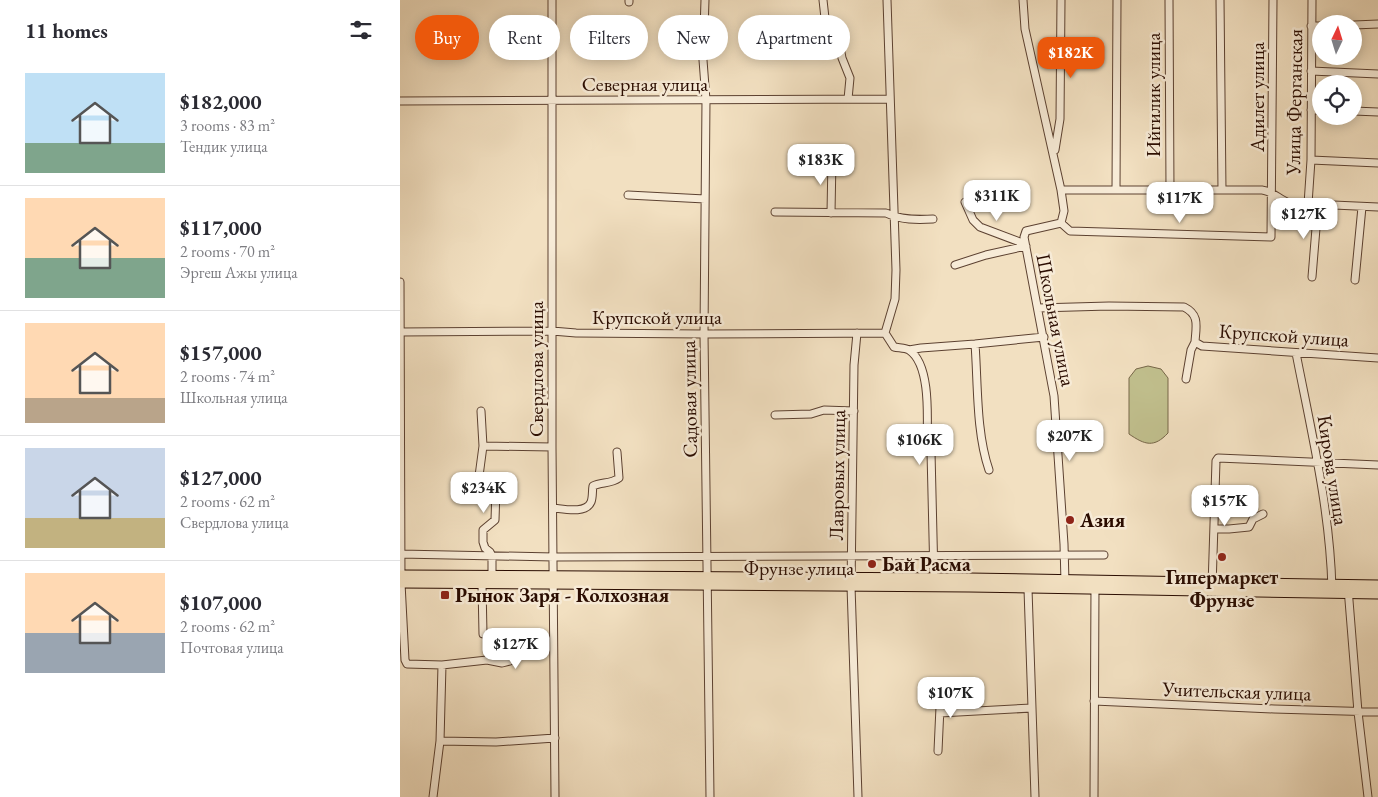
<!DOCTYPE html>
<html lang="en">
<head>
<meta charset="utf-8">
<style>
  body { margin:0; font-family:"EB Garamond",serif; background:#f7f7f7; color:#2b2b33; height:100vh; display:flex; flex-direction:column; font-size:19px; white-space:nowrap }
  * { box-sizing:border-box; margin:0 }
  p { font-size:16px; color:#7c7c81 }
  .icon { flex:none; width:28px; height:28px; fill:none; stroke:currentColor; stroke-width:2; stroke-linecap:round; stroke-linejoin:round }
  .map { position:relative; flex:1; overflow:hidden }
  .sheet { display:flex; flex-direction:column; background:#fff; width:400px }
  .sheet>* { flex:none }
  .hud { position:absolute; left:15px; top:15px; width:475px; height:45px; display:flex; gap:10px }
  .needle { width:32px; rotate:4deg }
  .controls { position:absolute; left:912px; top:15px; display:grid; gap:10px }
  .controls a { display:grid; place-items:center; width:50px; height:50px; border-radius:50%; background:#fff; box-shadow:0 2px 12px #0003; font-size:25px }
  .price { position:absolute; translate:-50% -42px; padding:0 11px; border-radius:10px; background:#fff; color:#222; font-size:16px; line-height:32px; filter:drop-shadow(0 1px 2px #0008) }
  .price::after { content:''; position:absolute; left:50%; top:30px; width:15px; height:11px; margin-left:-8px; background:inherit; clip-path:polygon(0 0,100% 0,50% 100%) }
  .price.active { background:#ea580c; color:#fff }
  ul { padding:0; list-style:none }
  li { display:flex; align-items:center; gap:15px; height:125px; padding:0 25px }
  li+li { border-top:1px solid #e1e1e2 }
  li span { display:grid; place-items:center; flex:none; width:140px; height:100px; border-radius:0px; color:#555 }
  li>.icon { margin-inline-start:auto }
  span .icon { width:60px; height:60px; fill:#fffc; stroke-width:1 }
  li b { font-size:21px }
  h2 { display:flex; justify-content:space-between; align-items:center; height:60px; padding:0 25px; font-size:21px }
  .tag { padding:0 18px; border-radius:22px; background:#fff; box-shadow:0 2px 12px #0003; font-size:18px; line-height:45px }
  .tag.active { background:#ea580c; color:#fff }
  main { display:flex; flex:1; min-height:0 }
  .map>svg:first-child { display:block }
  .grass { fill:#c1c08e; stroke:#766648 }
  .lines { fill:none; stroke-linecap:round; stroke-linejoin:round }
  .minor-casing { stroke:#5c4131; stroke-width:9 }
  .major-casing { stroke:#2a0c01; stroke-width:11 }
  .minor { stroke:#f7ebd7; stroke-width:7 }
  .major { stroke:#f2e0c1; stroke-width:9 }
  .poi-dot { fill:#8f2418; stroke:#f7ebd7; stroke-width:2 }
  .labels { text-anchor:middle; stroke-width:5; stroke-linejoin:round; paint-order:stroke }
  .street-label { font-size:20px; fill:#2a0c01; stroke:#f7ebd7 }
  .poi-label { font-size:20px; font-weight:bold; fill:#2a0c01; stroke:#f7ebd7; text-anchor:start }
</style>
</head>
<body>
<main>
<section class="sheet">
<h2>11 homes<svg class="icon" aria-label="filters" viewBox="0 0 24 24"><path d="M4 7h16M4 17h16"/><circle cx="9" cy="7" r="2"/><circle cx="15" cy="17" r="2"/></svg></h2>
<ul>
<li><span style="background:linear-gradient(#bfe0f5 70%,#7fa58c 0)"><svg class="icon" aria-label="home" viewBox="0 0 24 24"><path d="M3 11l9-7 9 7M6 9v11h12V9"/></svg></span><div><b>$182,000</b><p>3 rooms · 83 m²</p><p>Тендик улица</p></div></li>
<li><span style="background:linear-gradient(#ffd9b3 60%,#7fa58c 0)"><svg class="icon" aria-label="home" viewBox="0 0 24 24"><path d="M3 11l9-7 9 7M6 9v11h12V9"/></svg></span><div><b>$117,000</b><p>2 rooms · 70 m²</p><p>Эргеш Ажы улица</p></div></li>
<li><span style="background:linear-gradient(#ffd9b3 75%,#b9a48a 0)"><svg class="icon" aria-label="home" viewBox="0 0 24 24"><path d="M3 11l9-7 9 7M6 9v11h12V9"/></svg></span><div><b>$157,000</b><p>2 rooms · 74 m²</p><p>Школьная улица</p></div></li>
<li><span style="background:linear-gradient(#c9d6e8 70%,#c2b280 0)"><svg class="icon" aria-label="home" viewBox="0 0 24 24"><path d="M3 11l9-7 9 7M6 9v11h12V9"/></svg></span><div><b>$127,000</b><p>2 rooms · 62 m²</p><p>Свердлова улица</p></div></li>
<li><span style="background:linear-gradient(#ffd9b3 60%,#9aa5b1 0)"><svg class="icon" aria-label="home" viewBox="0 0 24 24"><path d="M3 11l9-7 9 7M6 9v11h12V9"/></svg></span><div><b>$107,000</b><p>2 rooms · 62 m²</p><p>Почтовая улица</p></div></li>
</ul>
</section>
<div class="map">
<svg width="978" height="797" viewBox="0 0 978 797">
  <rect width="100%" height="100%" fill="#f2e0c1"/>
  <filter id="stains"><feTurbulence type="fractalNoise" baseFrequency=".004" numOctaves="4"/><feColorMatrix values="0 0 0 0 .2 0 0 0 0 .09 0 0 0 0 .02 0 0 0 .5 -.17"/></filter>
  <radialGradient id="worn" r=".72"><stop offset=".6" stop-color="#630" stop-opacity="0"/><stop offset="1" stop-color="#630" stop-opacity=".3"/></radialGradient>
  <!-- grass -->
  <path class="grass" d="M748 366 761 369 768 378V433C754 448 745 445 729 434V378L736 369Z"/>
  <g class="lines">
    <defs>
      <path id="minor" d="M152 0V447L155 797
        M229 0V2
        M305 0 303 60 306 100 304 334 310 797
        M423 0 426 27 438 36 442 58 450 78 448 99
        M623 0 625 29 661 190 664 211 661 223 626 231 624 237 654 396 664 544 665 583
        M769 0 770 190
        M820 0 822 190
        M954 25 978 24
        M911 26H921
        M379 27H426
        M911 71 978 74
        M0 101 490 99
        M911 110H921
        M954 111 978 112
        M655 150 660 119 661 0
        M911 160 978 163
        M661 190H862C872 191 879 199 889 203L978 207
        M716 190 717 0
        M228 195 305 199
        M565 202 573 220 580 227 625 244
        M908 204 911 160 912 0
        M375 212 486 213C501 220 517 220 533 219
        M431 213 432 159
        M661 223 670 231 871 237 873 0
        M555 265 586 255 626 246
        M912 277 918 204
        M955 280 962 207
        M0 282 1 583 5 660 7 664 42 665 87 660 102 663 110 661 115 653 113 645 108 636 83 634 82 585
        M638 308 709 306 784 307C800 315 796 326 795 342L802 346 978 358
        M0 332 152 331 176 333 304 334 485 333
        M457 333 454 365 451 586 458 797
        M485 333 495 299 496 270 487 0
        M485 333 494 347C499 348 506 348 509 350 532 365 527 423 527 447L531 452 534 578
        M575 344C578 384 576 432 589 470
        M509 350 521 348 575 344 644 337
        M896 353C911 430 930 509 932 589
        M786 379 791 350 795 342
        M81 411 83 446 152 447
        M375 415 411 414 424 410 454 411
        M83 446 79 476 83 482 91 484 96 489 95 520 83 530V542L85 548 90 552 92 556V579
        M153 508C164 509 186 514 191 502 193 497 192 491 193 486 201 482 211 484 219 478L217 452
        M814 529H829L849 527 853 519 863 514
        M0 554 154 557 704 555
        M812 587 816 461 818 458 978 465
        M948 588 958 712 968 797
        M628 589 635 797
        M694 701 874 709 978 712
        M540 713 632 708
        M40 741 96 742 155 738
        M538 751 541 685
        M33 797 40 741 42 665
        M694 797 695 585"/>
      <path id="major" d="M0 575 569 578 978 585
        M0 583 569 587 978 594"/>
    </defs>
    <!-- minor casing -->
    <use href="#minor" class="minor-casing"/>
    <!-- major casing -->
    <use href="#major" class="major-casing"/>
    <!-- minor -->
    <use href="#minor" class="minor"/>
    <!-- major -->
    <use href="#major" class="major"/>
  </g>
  <!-- markers -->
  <g class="poi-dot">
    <circle cx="670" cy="520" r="5"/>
    <circle cx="822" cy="557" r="5"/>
    <circle cx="472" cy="564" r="5"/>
    <rect x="40" y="590" width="10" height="10" rx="2.5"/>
  </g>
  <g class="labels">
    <!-- street labels -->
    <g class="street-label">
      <text x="245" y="91">Северная улица</text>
      <text transform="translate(753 95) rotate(-90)" y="7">Ийгилик улица</text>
      <text transform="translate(857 97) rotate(-90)" y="7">Адилет улица</text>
      <text transform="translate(894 102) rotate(-89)" y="7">Улица Ферганская</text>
      <text x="257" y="324">Крупской улица</text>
      <text transform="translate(656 320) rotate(79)" y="7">Школьная улица</text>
      <text transform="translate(884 335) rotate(4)" y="7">Крупской улица</text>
      <text transform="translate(136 369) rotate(-90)" y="7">Свердлова улица</text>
      <text transform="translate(289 399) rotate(-91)" y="7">Садовая улица</text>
      <text transform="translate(933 470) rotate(81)" y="7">Кирова улица</text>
      <text transform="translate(437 475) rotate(-89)" y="7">Лавровых улица</text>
      <text x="399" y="575">Фрунзе улица</text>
      <text transform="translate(837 691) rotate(2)" y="7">Учительская улица</text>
    </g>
    <!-- poi labels -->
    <g class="poi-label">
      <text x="680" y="527">Азия</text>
      <text x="482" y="571">Бай Расма</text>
      <text x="822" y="584" text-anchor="middle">Гипермаркет<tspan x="822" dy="23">Фрунзе</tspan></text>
      <text x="55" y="602">Рынок Заря - Колхозная</text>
    </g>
  </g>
  <rect width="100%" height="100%" filter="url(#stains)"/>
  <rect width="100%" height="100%" fill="url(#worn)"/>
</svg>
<div class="controls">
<a><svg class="needle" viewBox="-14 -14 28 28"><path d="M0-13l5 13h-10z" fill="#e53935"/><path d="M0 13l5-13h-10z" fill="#7c7c81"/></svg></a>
<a><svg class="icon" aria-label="locate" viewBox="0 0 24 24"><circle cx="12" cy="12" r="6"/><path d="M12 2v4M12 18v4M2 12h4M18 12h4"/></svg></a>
</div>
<b class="price active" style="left:671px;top:79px">$182K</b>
<b class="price" style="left:421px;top:186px">$183K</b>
<b class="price" style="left:597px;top:222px">$311K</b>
<b class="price" style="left:780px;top:224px">$117K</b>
<b class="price" style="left:904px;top:240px">$127K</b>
<b class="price" style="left:670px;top:462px">$207K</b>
<b class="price" style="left:520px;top:466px">$106K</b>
<b class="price" style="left:84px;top:514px">$234K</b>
<b class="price" style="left:825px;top:527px">$157K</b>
<b class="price" style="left:116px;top:670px">$127K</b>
<b class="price" style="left:551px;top:719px">$107K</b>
<div class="hud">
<a class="tag active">Buy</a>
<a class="tag">Rent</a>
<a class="tag">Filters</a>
<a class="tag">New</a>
<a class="tag">Apartment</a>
</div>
</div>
</main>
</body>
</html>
